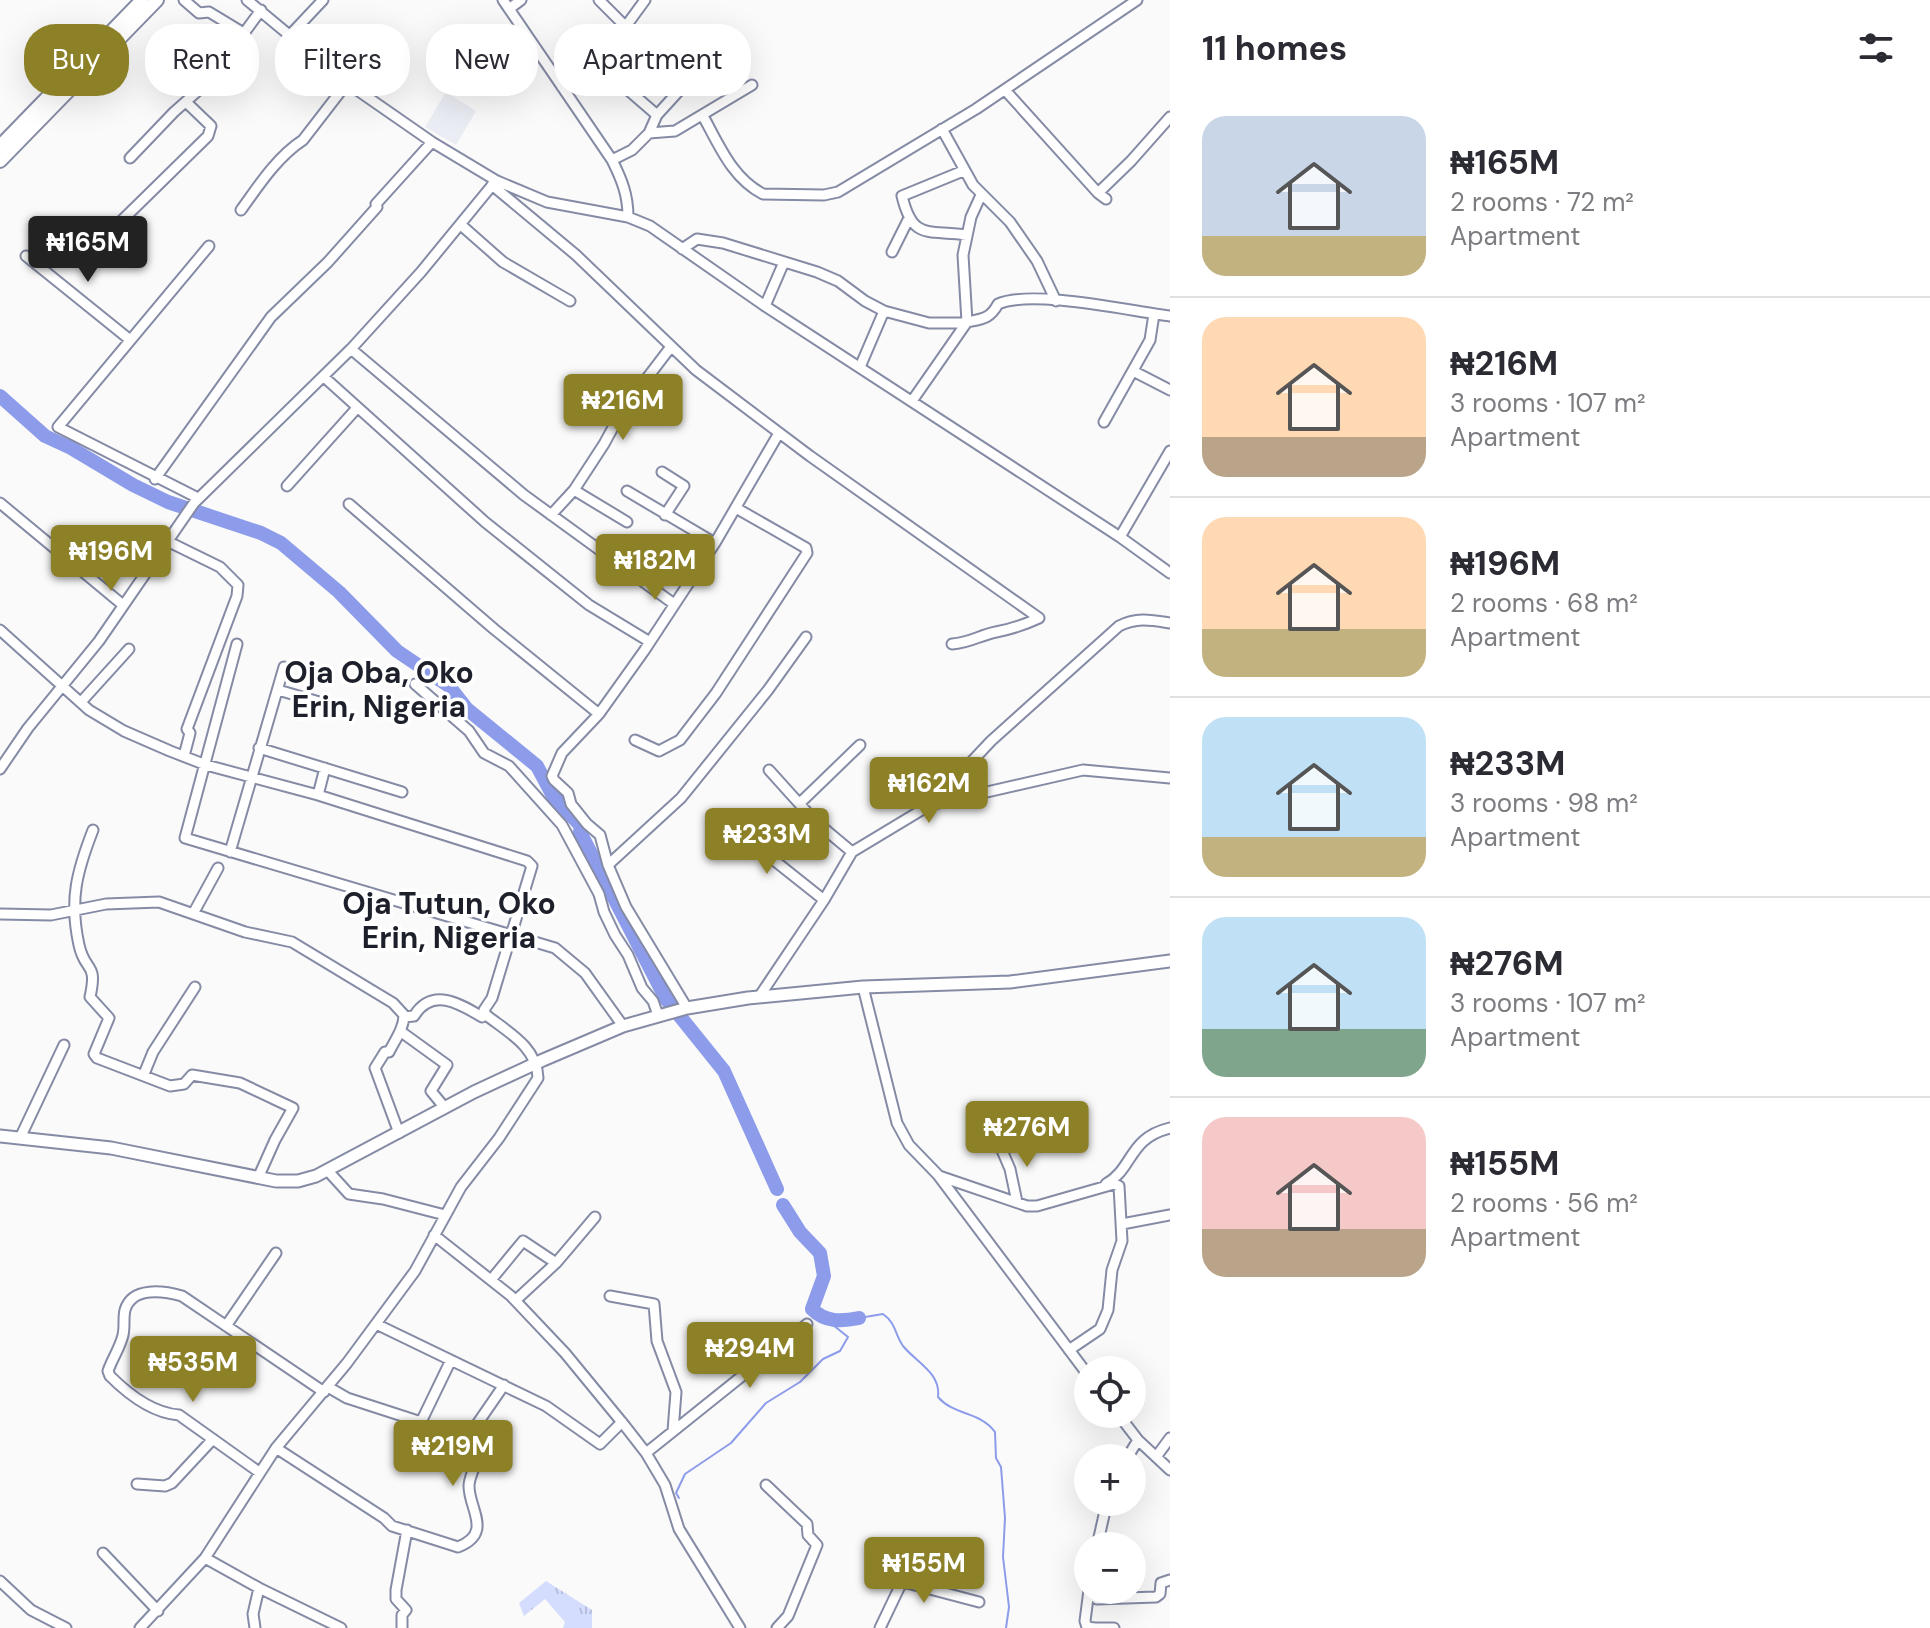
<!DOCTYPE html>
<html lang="en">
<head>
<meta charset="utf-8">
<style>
  body { margin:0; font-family:"DM Sans",sans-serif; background:#f7f7f7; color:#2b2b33; height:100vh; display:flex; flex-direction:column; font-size:30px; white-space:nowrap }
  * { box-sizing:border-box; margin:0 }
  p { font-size:26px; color:#7c7c81 }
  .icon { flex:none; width:44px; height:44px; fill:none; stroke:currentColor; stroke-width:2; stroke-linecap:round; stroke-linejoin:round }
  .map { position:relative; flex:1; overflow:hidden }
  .side { display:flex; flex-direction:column; background:#fff; width:760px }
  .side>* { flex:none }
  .hud { position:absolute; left:24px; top:24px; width:760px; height:72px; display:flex; gap:16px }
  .tools { position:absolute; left:1074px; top:1356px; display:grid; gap:16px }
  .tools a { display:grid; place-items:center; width:72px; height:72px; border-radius:50%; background:#fff; box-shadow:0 8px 32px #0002; font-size:40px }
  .price { position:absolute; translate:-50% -68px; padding:0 18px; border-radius:8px; background:#8d8128; color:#fff; font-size:26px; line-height:52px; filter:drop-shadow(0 2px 4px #0008) }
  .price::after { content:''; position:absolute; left:50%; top:48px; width:24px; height:18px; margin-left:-12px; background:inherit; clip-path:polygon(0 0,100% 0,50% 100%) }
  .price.selected { background:#222; color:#fff }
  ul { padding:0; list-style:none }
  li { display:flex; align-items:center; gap:24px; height:200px; padding:0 32px }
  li+li { border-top:2px solid #e1e1e2 }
  li span { display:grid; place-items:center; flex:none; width:224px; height:160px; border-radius:24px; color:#555 }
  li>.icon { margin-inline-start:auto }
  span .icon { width:96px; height:96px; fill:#fffc; stroke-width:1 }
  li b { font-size:34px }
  h2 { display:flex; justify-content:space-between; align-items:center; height:96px; padding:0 32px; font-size:34px }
  .pill { padding:0 28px; border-radius:32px; background:#fff; box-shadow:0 8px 32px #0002; font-size:28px; line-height:72px }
  .pill.selected { background:#8d8128; color:#fff }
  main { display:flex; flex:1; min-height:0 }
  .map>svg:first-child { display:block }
  .built { fill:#ebedf4 }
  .grass { fill:url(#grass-tufts) }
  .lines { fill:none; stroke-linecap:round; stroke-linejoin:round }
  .stream { stroke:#8d9cea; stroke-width:2 }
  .river { stroke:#8d9cea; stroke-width:14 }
  .minor-casing { stroke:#858ba5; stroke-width:13 }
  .major-casing { stroke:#858ba5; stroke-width:15 }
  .highway-casing { stroke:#858ba5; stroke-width:16 }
  .minor { stroke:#fff; stroke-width:9 }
  .major { stroke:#fff; stroke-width:11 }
  .highway { stroke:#fff; stroke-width:12 }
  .labels { text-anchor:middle; stroke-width:7; stroke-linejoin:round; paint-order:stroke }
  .district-label { font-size:30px; font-weight:bold; fill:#1d202a; stroke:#fff }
</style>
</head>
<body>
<main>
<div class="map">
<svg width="1170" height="1628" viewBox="0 0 1170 1628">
  <defs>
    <pattern id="grass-tufts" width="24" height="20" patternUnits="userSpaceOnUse" patternTransform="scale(2)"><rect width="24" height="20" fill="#d5ddfe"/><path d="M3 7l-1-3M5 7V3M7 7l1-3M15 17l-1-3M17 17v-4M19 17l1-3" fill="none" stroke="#b6bdda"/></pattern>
  </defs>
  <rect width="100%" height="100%" fill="#fafafa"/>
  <!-- built -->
  <path class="built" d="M446 92 476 111 456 145 425 127Z"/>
  <!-- grass -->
  <path class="grass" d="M546 1581 592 1610V1628H563L565 1622 545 1599 524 1616 519 1603Z"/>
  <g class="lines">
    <!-- stream -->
    <path class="stream" d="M859 1318 883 1314C896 1323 895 1335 903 1346 917 1363 941 1373 938 1397 954 1416 980 1411 995 1432L996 1458 1001 1467 1005 1518 1003 1557 1009 1607 1006 1628
      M679 1498 676 1493 685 1474 731 1443 766 1403 800 1382 823 1359 840 1351 848 1337 823 1317"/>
    <!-- river -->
    <path class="river" d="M0 396 45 436 71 448 133 485 168 502 261 533 281 543 339 592 397 651 449 686 467 709 537 766 553 796 581 826 580 832 666 999 724 1071 777 1189
      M783 1205 800 1232 820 1253 824 1276 812 1309C825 1322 841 1322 859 1318"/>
    <defs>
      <path id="minor" d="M184 0 199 13 209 12 242 32
        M247 0 347 83 432 142 497 181 547 202 628 217 650 226 765 306 1120 537 1170 573
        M503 0 612 160C622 180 628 195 628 217
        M599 0 626 27
        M509 9 521 0
        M291 34 323 0
        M598 64 657 115
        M562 87 596 67 645 0
        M1005 90 1098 193
        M703 116C719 145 732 178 763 194L824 195 838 192 976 109 1137 0
        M942 129 973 185 1010 222 1037 261 1056 301
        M649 133 675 131 752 85
        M130 158 174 112 208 82 261 10
        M612 160 632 150 649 133 657 115 729 36
        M963 171 902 196C913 242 929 229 967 235
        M492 185 576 255 696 370 810 456 1039 618C1024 625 1012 629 996 632 980 635 970 643 952 644
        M1106 199 1098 193 1131 161 1170 117
        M241 210C259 185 277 157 303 140L347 83
        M461 225 503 262 570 301
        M682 249 697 239 723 243 817 272 838 281 865 301 884 311 929 323H964
        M892 252 908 220
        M26 256 129 339
        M85 261 107 235 208 136 211 126 186 102
        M765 306 784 262
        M967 322C982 319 990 319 998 304 1032 289 1130 311 1170 316
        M351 349 524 495 674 604
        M860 367 884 311
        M1133 371 1170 390
        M324 377 485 522 589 605 650 642
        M912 401 967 322 963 255 971 217 981 195
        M1104 422 1150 340 1154 314
        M662 472 684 486 665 515
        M155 479 271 317 328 262 377 207 376 204 432 142
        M287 486 357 408
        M574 490 627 522
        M627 491 715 543
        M198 498 58 427 209 246
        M0 503 123 605
        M349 504 494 629 599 714
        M551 515 574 490 604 444 622 411 670 348
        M1120 537 1170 451
        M167 541 220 567 238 585 237 596 187 729 190 733 184 756
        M0 630 89 710 124 731 170 751 206 765 318 795 527 861 532 866 492 998 484 1010 486 1015C508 1032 537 1047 538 1078L499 1138 461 1187 415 1271 347 1363 276 1448 205 1558 140 1628
        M237 644 185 838 555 948 585 973 623 1026
        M415 684 469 731 484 753 509 766 562 825 599 894 604 912 615 935 628 955 642 988 653 1001 658 1015
        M278 690 340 708
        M81 702 129 649
        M635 740 659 751 680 740 716 693 807 553 806 548 736 508
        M259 748 402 792
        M0 769 28 728 99 641 194 503 351 349 421 272 494 183
        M769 770 815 821 852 852
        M318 795 325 768
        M800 803 860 745
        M931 805 991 741 1119 626C1137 617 1151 620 1170 623
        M731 826 824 900
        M93 830C77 871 69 900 79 945 85 973 98 961 90 997L109 1018 94 1054 97 1058 170 1086 184 1084 192 1075 240 1083 293 1108 275 1140 258 1178
        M230 852 284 667
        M608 865 681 798 768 690 806 637
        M194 912 218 868
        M0 914 51 915 106 904 159 902 245 932 292 942 393 1003 404 1015C404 1028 395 1040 389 1052H385L375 1068 399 1133
        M863 987 897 1123 909 1145 938 1175 1088 1375
        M759 997 824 900 852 852 930 805 1083 770 1170 778
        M687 1008 626 907 608 865 600 835 587 824 571 804 568 793 554 780 552 776 562 753 599 714 644 651 715 543 779 433
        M404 1017 414 1016C432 987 459 1003 482 1017L486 1015
        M400 1031 447 1065 431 1091 445 1108
        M144 1074 153 1052 195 987
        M20 1138 64 1045
        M328 1171 349 1194 383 1199 445 1215
        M939 1176 1027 1206H1037L1114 1184 1119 1186 1122 1241 1112 1270 1108 1310 1100 1329 1069 1350
        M1106 1184C1134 1168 1128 1138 1170 1128
        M1017 1202 1010 1169 1001 1148 1014 1137 1050 1119
        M1122 1224 1170 1215
        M434 1235 511 1296 565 1353 625 1426 646 1453 665 1485 679 1529 740 1628
        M491 1280 523 1241 556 1263
        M610 1296 654 1304 657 1341 676 1392 673 1431
        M516 1300 556 1263 595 1217
        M376 1324 546 1406 600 1444 622 1422
        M226 1326 276 1253
        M328 1387 347 1398 421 1422 450 1362
        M1118 1414 1138 1440 1170 1470
        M276 1448 384 1518 392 1526 458 1547C494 1533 468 1508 469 1485 470 1473 479 1459 482 1447L473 1438V1430L504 1385
        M646 1453 807 1324
        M1156 1457 1170 1438
        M1127 1458 1138 1440
        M259 1472 179 1415C152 1413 129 1395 110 1376L108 1371C112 1359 120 1348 123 1335 125 1326 123 1318 125 1310 132 1286 164 1291 182 1296L324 1392
        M137 1484 165 1486 172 1483 213 1439
        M766 1485 807 1524 808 1535 817 1545 788 1616 777 1628
        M1097 1546 1107 1502
        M103 1553 158 1611
        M205 1558 259 1588 341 1628
        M0 1581 31 1610 66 1628
        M1089 1590 1085 1621 1087 1627 1095 1628
        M1089 1592 1097 1599 1156 1597 1160 1594 1161 1583 1170 1580
        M255 1628 253 1614 259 1588
        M402 1628V1615L406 1610 396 1599V1590L407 1530
        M880 1628 901 1584 907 1583 979 1602
        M1097 1628H1114"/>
      <path id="major" d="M0 1136 111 1148 276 1181H298L316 1176 474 1092 543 1060 623 1026 687 1008 748 998 863 987 1010 982 1170 961"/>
      <path id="highway" d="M0 146 142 0
        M0 161 157 0"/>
    </defs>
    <!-- minor casing -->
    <use href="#minor" class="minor-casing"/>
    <!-- major casing -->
    <use href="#major" class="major-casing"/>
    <!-- highway casing -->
    <use href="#highway" class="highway-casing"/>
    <!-- minor -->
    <use href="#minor" class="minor"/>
    <!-- major -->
    <use href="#major" class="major"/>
    <!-- highway -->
    <use href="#highway" class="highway"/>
  </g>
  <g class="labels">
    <!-- district labels -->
    <g class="district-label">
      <text x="379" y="683">Oja Oba, Oko<tspan x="379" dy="34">Erin, Nigeria</tspan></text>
      <text x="449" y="914">Oja Tutun, Oko<tspan x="449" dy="34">Erin, Nigeria</tspan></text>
    </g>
  </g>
</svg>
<div class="tools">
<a><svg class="icon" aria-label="locate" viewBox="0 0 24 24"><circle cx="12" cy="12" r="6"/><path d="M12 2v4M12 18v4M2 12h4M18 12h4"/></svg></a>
<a>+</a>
<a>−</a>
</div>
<b class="price selected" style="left:88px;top:284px">₦165M</b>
<b class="price" style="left:623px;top:442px">₦216M</b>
<b class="price" style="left:111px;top:593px">₦196M</b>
<b class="price" style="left:655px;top:602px">₦182M</b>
<b class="price" style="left:929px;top:825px">₦162M</b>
<b class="price" style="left:767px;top:876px">₦233M</b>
<b class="price" style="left:1027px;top:1169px">₦276M</b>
<b class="price" style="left:750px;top:1390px">₦294M</b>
<b class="price" style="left:193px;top:1404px">₦535M</b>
<b class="price" style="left:453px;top:1488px">₦219M</b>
<b class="price" style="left:924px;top:1605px">₦155M</b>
<div class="hud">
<a class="pill selected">Buy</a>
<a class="pill">Rent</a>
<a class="pill">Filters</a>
<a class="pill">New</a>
<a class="pill">Apartment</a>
</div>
</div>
<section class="side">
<h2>11 homes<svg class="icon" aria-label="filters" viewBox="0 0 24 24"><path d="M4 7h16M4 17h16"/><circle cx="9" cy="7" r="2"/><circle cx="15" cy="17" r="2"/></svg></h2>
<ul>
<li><span style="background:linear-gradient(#c9d6e8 75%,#c2b280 0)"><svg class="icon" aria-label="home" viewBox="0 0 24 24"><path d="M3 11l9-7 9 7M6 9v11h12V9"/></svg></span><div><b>₦165M</b><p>2 rooms · 72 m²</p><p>Apartment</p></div></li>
<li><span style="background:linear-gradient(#ffd9b3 75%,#b9a48a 0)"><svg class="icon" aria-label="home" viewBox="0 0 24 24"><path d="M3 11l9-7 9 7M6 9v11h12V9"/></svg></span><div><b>₦216M</b><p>3 rooms · 107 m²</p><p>Apartment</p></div></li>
<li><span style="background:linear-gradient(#ffd9b3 70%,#c2b280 0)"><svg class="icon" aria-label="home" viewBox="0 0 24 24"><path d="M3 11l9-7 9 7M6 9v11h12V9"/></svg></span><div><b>₦196M</b><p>2 rooms · 68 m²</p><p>Apartment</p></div></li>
<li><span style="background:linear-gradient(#bfe0f5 75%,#c2b280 0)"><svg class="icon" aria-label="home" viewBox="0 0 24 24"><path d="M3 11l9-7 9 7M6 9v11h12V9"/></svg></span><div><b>₦233M</b><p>3 rooms · 98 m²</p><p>Apartment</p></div></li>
<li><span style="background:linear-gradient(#bfe0f5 70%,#7fa58c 0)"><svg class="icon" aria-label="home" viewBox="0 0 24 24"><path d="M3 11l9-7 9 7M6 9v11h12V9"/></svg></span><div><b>₦276M</b><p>3 rooms · 107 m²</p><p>Apartment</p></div></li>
<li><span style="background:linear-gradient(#f6c9c9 70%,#b9a48a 0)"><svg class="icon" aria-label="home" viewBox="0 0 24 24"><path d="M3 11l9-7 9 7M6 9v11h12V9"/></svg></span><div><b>₦155M</b><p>2 rooms · 56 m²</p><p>Apartment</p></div></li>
</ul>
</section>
</main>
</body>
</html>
